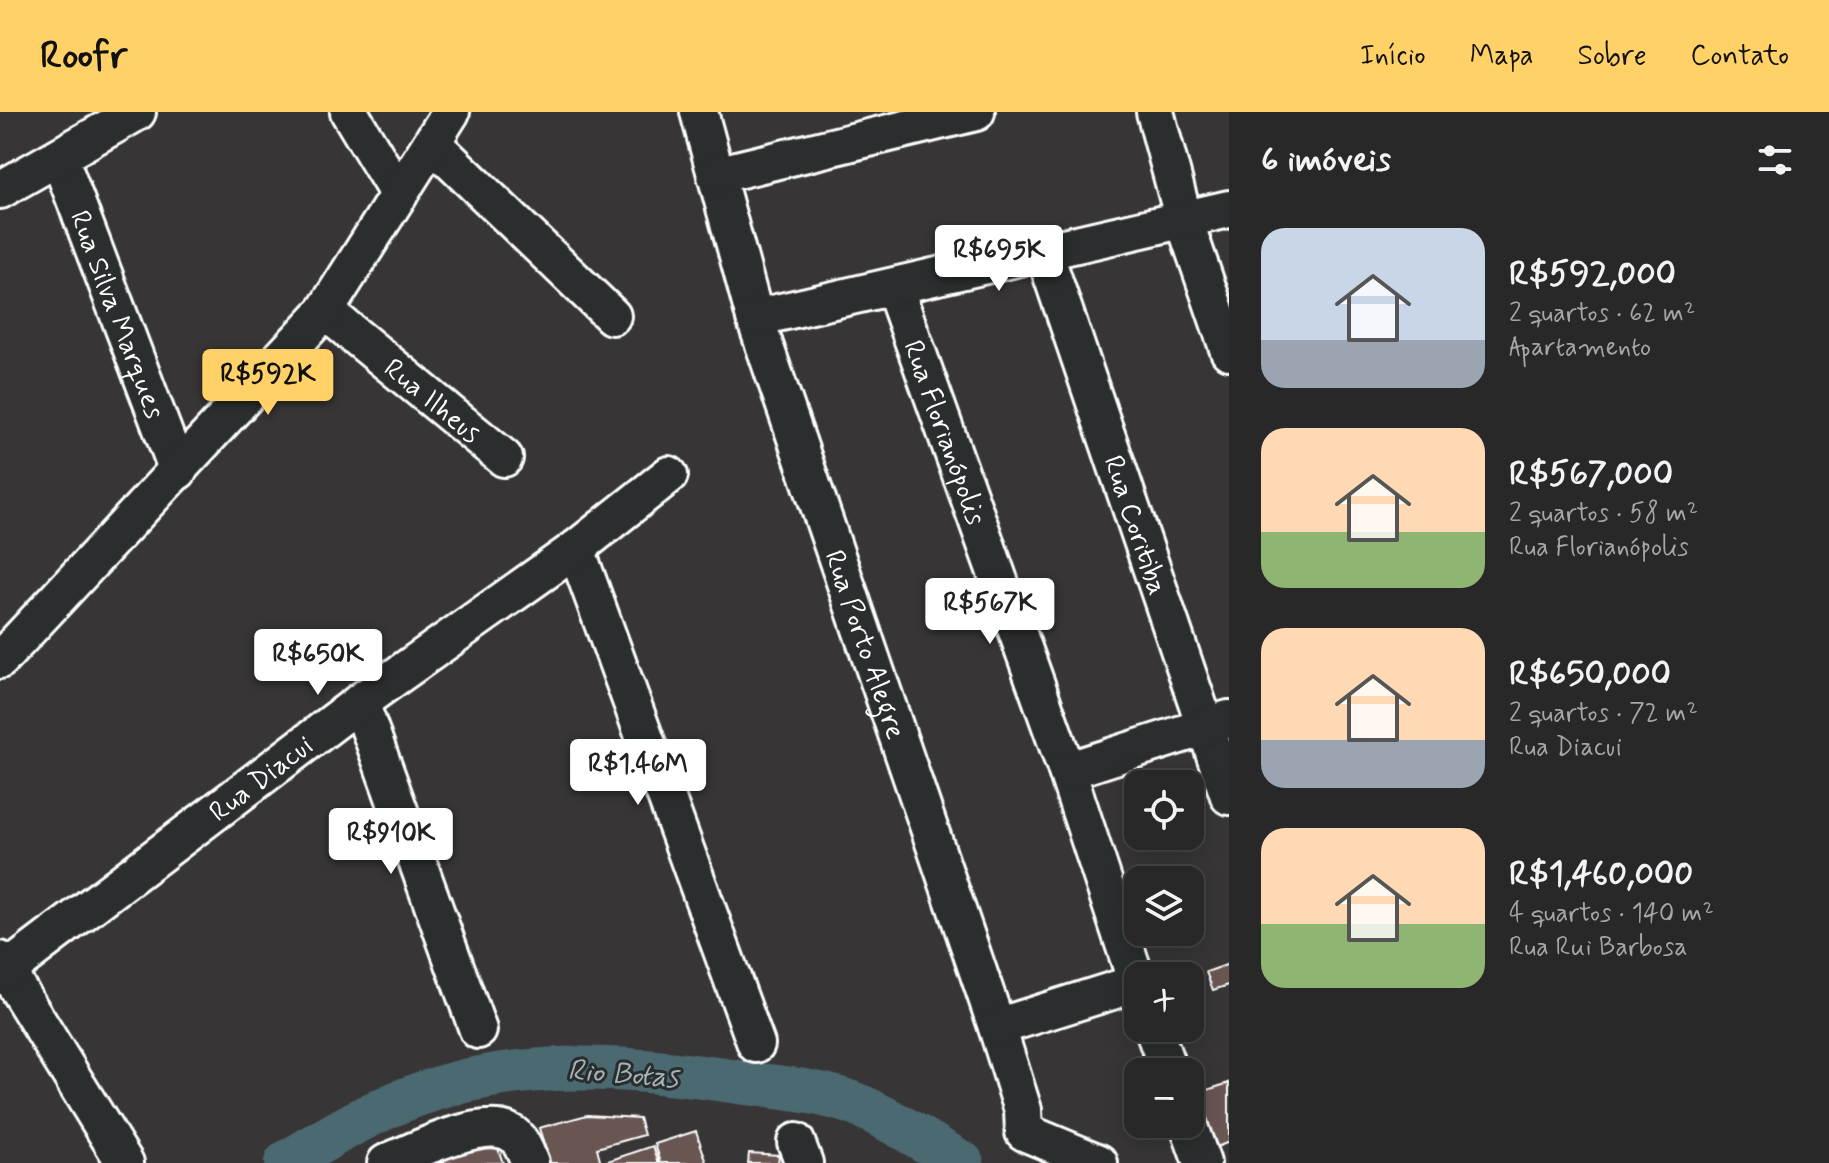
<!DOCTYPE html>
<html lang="pt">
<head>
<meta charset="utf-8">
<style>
  body { margin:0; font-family:Mynerve,sans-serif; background:#313030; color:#f1f3f6; height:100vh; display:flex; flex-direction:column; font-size:30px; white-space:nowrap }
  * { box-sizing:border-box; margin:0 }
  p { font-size:26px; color:#a5a6a8 }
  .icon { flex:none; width:44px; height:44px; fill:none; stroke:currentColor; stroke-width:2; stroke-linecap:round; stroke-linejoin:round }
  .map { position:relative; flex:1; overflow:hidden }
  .details { display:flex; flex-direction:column; background:#292828; width:600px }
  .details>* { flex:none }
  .tools { position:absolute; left:1124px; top:658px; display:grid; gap:16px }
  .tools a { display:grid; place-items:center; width:80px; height:80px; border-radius:16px; background:#292828; box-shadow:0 4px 20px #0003,0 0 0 2px #454445; font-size:40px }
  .price { position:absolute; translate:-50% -68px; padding:0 18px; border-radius:8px; background:#fff; color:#222; font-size:26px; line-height:52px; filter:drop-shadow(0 2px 4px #0008) }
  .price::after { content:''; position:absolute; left:50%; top:48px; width:24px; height:18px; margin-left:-12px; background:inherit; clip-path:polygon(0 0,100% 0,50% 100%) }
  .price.on { background:#ffd166; color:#111 }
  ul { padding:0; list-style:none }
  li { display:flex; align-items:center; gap:24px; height:200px; padding:0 32px }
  li span { display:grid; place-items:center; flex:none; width:224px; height:160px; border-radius:24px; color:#555 }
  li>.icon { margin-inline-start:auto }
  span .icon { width:96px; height:96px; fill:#fffc; stroke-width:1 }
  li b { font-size:34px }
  h2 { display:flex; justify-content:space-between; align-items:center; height:96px; padding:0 32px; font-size:34px }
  header { display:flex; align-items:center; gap:48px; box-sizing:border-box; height:112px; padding:0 40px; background:#ffd166; color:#111 }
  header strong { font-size:38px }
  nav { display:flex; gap:44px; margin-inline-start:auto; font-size:28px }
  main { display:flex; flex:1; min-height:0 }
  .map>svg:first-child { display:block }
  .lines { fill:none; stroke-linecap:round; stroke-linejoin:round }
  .river { stroke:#4c6970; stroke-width:44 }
  .building { fill:#695753; stroke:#fff; stroke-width:2 }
  .minor-casing { stroke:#fff; stroke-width:42 }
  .minor { stroke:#2a2d2e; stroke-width:36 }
  .labels { text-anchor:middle; stroke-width:6; stroke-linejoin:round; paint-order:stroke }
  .street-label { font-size:28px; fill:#fff; stroke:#2a2d2e }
  .water-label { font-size:30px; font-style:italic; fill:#a6b4b8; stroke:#2a2d2e }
</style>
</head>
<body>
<header>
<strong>Roofr</strong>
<nav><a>Início</a><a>Mapa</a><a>Sobre</a><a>Contato</a></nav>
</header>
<main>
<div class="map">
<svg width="1229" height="1051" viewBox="0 0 1229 1051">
  <rect width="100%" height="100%" fill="#373535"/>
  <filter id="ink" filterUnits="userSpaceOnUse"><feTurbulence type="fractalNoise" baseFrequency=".0125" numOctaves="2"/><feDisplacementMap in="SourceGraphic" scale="16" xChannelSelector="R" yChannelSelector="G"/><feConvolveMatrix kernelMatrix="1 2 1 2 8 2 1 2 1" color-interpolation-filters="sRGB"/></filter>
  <g filter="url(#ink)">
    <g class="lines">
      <!-- river -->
      <path class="river" d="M286 1051C329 1025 373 998 420 982 522 946 633 954 738 970 779 976 823 978 862 995 896 1010 930 1032 962 1051"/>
    </g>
    <!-- building -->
    <path class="building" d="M1229 852V873L1213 878 1206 860Z
      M1229 971V1030L1212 1037 1192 983Z
      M587 1003 639 1006 644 1023 597 1036 601 1051H545L541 1040 546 1039 539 1016Z
      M696 1019 707 1051H661L655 1032Z
      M495 1028 503 1051H425Z
      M653 1034 659 1051H602Z
      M749 1041 779 1043 778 1051H748Z"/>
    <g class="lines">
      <defs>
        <g id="minor">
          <path d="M349 0 399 83"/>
          <path id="s1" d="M699 0 755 206 997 915 1023 998 1024 1020 1099 1051"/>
          <path d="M1155 0 1184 108 1229 239"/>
          <path d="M433 32 612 204"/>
          <path id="s2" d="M59 45 178 359"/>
          <path d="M716 63 976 0"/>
          <path d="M0 78 137 0"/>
          <path id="s3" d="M1044 140 1229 684"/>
          <path id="s4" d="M894 175 1067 659 1138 874"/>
          <path id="s5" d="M325 199 504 346"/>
          <path d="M755 206 1229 97"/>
          <path d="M576 437 756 932"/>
          <path d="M0 548 325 199 451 0"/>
          <path d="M360 590 478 918"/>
          <path d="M1067 659 1229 607"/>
          <path d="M0 848 125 1051"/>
          <path id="s6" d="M7 858 360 590 576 437 669 363"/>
          <path d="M997 915 1137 871"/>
          <path d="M1153 916 1169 960"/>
          <path d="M1188 1012 1202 1051"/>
          <path d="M796 1030 804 1051"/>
          <path d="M386 1051C414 1039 481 1006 509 1020 520 1025 526 1040 530 1051"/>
        </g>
      </defs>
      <!-- minor casing -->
      <use href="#minor" class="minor-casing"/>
      <!-- minor -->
      <use href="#minor" class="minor"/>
    </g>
  </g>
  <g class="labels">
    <!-- street labels -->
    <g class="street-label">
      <text dy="10" stroke="none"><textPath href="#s2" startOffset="168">Rua Silva Marques</textPath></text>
      <text dy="10" stroke="none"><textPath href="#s5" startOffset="140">Rua Ilheus</textPath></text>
      <text dy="10" stroke="none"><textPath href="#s4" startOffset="154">Rua Florianópolis</textPath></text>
      <text dy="10" stroke="none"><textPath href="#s3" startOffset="288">Rua Coritiba</textPath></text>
      <text dy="10" stroke="none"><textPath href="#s1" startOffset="558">Rua Porto Alegre</textPath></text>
      <text dy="10" stroke="none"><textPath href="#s6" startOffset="318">Rua Diacui</textPath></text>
    </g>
    <!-- water labels -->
    <g class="water-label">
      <text transform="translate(623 961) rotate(4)" y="10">Rio Botas</text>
    </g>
  </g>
</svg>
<div class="tools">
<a><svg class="icon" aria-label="locate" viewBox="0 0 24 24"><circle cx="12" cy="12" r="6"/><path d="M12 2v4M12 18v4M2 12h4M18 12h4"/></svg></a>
<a><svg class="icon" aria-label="layers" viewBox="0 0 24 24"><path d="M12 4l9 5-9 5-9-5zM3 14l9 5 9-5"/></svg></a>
<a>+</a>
<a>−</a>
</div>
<b class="price" style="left:999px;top:181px">R$695K</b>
<b class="price on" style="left:268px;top:305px">R$592K</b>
<b class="price" style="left:990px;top:534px">R$567K</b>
<b class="price" style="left:318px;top:585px">R$650K</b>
<b class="price" style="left:638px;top:695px">R$1.46M</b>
<b class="price" style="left:391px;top:764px">R$910K</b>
</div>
<section class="details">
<h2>6 imóveis<svg class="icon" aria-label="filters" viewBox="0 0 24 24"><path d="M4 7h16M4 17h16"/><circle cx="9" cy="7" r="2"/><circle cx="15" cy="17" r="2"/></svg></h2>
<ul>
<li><span style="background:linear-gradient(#c9d6e8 70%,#9aa5b1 0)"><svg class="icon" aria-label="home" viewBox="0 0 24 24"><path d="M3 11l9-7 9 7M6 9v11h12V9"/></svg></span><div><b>R$592,000</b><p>2 quartos · 62 m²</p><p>Apartamento</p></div></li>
<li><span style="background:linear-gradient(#ffd9b3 65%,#8fb573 0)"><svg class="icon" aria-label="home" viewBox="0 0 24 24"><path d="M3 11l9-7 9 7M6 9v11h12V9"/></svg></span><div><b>R$567,000</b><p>2 quartos · 58 m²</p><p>Rua Florianópolis</p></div></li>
<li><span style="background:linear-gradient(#ffd9b3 70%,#9aa5b1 0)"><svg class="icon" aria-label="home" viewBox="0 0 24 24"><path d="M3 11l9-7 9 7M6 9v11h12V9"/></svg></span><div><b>R$650,000</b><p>2 quartos · 72 m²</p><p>Rua Diacui</p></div></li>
<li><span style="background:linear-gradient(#ffd9b3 60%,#8fb573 0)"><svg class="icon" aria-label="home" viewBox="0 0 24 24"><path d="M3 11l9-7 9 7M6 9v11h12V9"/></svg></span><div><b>R$1,460,000</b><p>4 quartos · 140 m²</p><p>Rua Rui Barbosa</p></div></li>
</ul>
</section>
</main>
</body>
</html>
